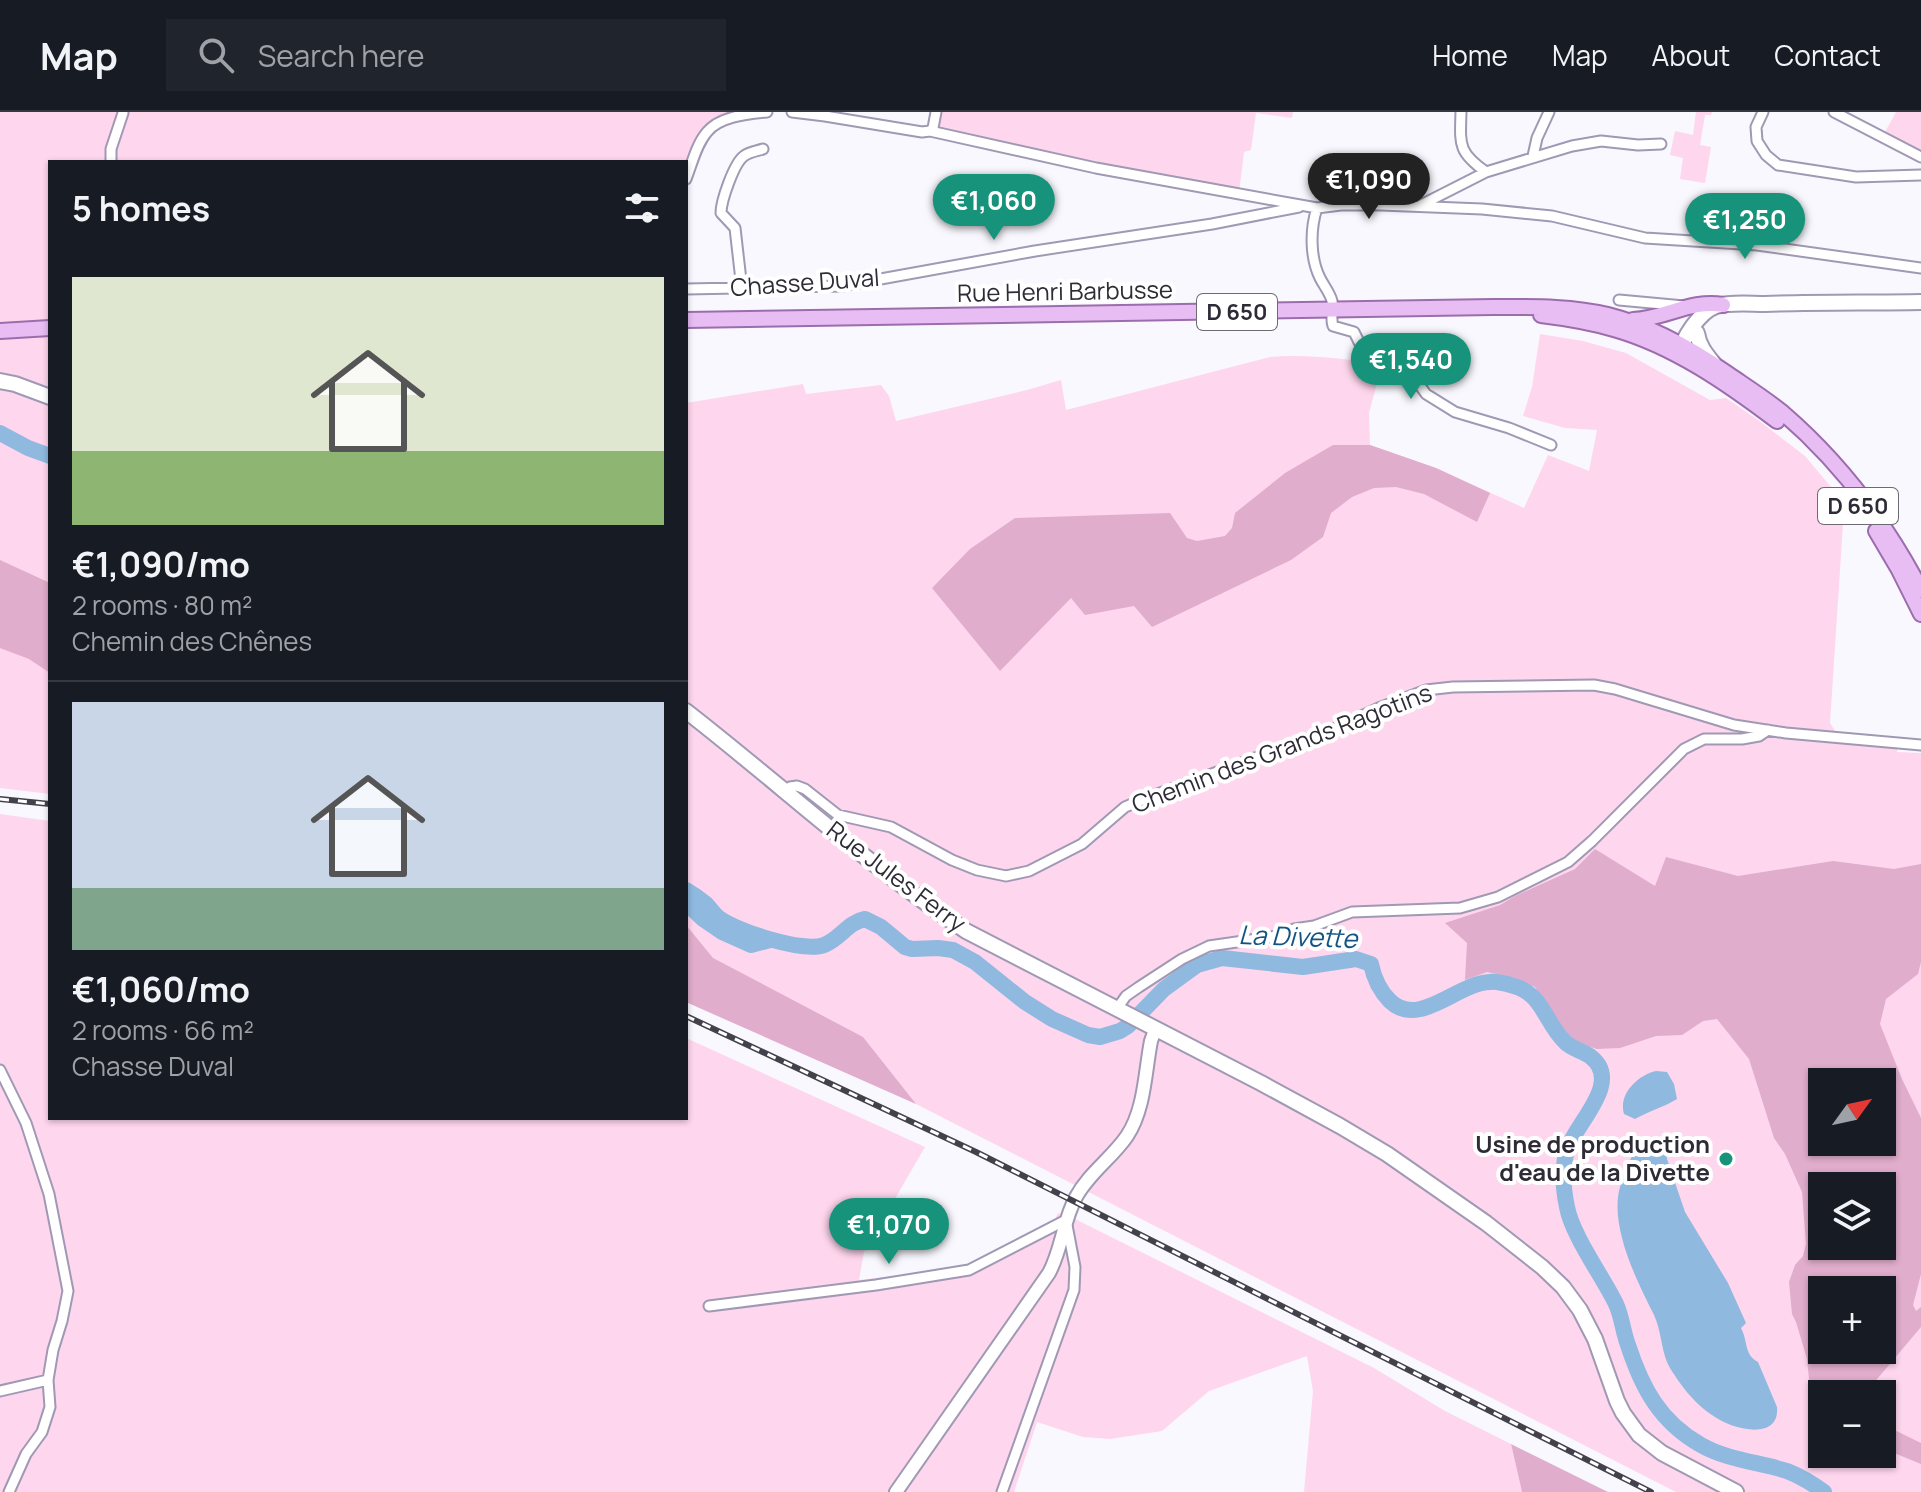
<!DOCTYPE html>
<html lang="en">
<head>
<meta charset="utf-8">
<style>
  body { margin:0; font-family:Manrope,sans-serif; background:#20242c; color:#f1f3f6; height:100vh; display:flex; flex-direction:column; font-size:30px; white-space:nowrap }
  * { box-sizing:border-box; margin:0 }
  p { font-size:26px; color:#9ea1a6 }
  .icon { flex:none; width:44px; height:44px; fill:none; stroke:currentColor; stroke-width:2; stroke-linecap:round; stroke-linejoin:round }
  .map { position:relative; flex:1; overflow:hidden }
  .details { position:absolute; left:48px; top:48px; width:640px; height:960px; display:flex; flex-direction:column; background:#171b24; border-radius:0px; box-shadow:0 2px 6px #0004 }
  .details>* { flex:none }
  .needle { width:52px; rotate:57deg }
  .controls { position:absolute; left:1808px; top:956px; display:grid; gap:16px }
  .controls a { display:grid; place-items:center; width:88px; height:88px; border-radius:0px; background:#171b24; box-shadow:0 2px 6px #0004; font-size:40px }
  .price { position:absolute; translate:-50% -68px; padding:0 18px; border-radius:28px; background:#16937a; color:#fff; font-size:26px; line-height:52px; filter:drop-shadow(0 2px 4px #0008) }
  .price::after { content:''; position:absolute; left:50%; top:48px; width:24px; height:18px; margin-left:-12px; background:inherit; clip-path:polygon(0 0,100% 0,50% 100%) }
  .price.current { background:#222; color:#fff }
  ul { padding:0; list-style:none }
  li { display:grid; align-content:center; gap:16px; height:424px; padding:0 24px }
  li+li { border-top:2px solid #363941 }
  li span { display:grid; place-items:center; height:248px; border-radius:0px; color:#555 }
  li>.icon { margin-inline-start:auto }
  span .icon { width:144px; height:144px; fill:#fffc; stroke-width:1 }
  li b { font-size:34px }
  h2 { display:flex; justify-content:space-between; align-items:center; height:96px; padding:0 24px; font-size:34px }
  header { display:flex; align-items:center; gap:48px; box-sizing:border-box; height:112px; padding:0 40px; background:#171b24; border-bottom:2px solid #363941 }
  header strong { font-size:38px }
  nav { display:flex; gap:44px; margin-inline-start:auto; font-size:28px }
  .search { width:560px; height:72px; background:#20242c; display:flex; align-items:center; gap:20px; box-sizing:border-box; padding:0 28px; border-radius:0px; color:#9ea1a6; font-size:30px }
  .map>svg:first-child { display:block }
  .green { fill:#fed6ed; fill-rule:evenodd }
  .forest { fill:#e0adcc; fill-rule:evenodd }
  .water { fill:#8fb9df }
  .lines { fill:none; stroke-linecap:round; stroke-linejoin:round }
  .river { stroke:#8fb9df; stroke-width:16 }
  .minor-casing { stroke:#9f99b4; stroke-width:13 }
  .tertiary-casing { stroke:#9f99b4; stroke-width:16 }
  .secondary-casing { stroke:#9f99b4; stroke-width:18 }
  .primary-casing { stroke:#9c6dac; stroke-width:18 }
  .minor { stroke:#fff; stroke-width:9 }
  .tertiary { stroke:#fff; stroke-width:12 }
  .secondary { stroke:#fff; stroke-width:14 }
  .primary { stroke:#e7bdf4; stroke-width:14 }
  .rail-casing { stroke:#43414c; stroke-width:6 }
  .rail { stroke:#fff; stroke-width:3; stroke-dasharray:9; stroke-linecap:butt }
  .poi-dot { fill:#16937a; stroke:#fff; stroke-width:3 }
  .labels { text-anchor:middle; stroke-width:8; stroke-linejoin:round; paint-order:stroke }
  .shield { fill:#fff; stroke:#6c6b72; stroke-width:2 }
  .shield-label { font-size:22px; font-weight:bold; fill:#2d2b36 }
  .street-label { font-size:24px; fill:#2d2b36; stroke:#fff }
  .poi-label { font-size:24px; font-weight:bold; fill:#2d2b36; stroke:#fff; text-anchor:end }
  .water-label { font-size:26px; font-style:italic; fill:#135484; stroke:#fff }
</style>
</head>
<body>
<header>
<strong>Map</strong>
<div class="search"><svg class="icon" aria-label="search" viewBox="0 0 24 24"><circle cx="10" cy="10" r="6"/><path d="M15 15l6 6"/></svg>Search here</div>
<nav><a>Home</a><a>Map</a><a>About</a><a>Contact</a></nav>
</header>
<div class="map">
<svg width="1921" height="1380" viewBox="0 0 1921 1380">
  <rect width="100%" height="100%" fill="#f9f8fe"/>
  <!-- green -->
  <path class="green" d="M0 0H767L750 1 707 20 686 67V50H50V682L0 676Z
    M936 0H1293L1292 6 1256 1 1251 38 1244 40 1239 81 1096 56 933 15Z
    M1696 0H1712L1711 3H1705L1700 33 1711 35 1705 71 1680 67 1683 46 1670 43 1675 19 1693 23Z
    M1896 0H1921V39L1885 20Z
    M1540 222 1583 229 1626 241 1710 288 1726 286 1758 308 1805 344 1836 381 1844 396 1830 611 1837 622 1898 626 1897 640 1921 641V1380H1676L916 992 686 890V291L803 272 806 282 881 273 889 284 896 309 1027 278 1061 268 1066 298 1270 245C1308 242 1345 247 1382 252L1369 301 1370 333 1436 356 1524 396 1548 343 1589 359 1597 318 1565 316 1523 304 1532 275ZM1822 970H1882V1030H1822ZM1822 1074H1882V1134H1822ZM1822 1178H1882V1238H1822ZM1822 1282H1882V1342H1822Z
    M0 702 50 709V1006H686V926L925 1035 864 1140 859 1168 960 1156 1055 1107 1058 1101 1075 1107 1374 1256 1445 1299 1511 1332 1522 1380H1304L1313 1279 1307 1244 1209 1279 1162 1319 1110 1327 1083 1325 1037 1310 1014 1380H0Z"/>
  <!-- forest -->
  <path class="forest" d="M1333 333H1370L1436 356 1490 381 1477 410 1424 382 1396 375 1374 376 1352 385 1331 401 1323 425 1291 448 1152 515 1134 494 1085 503 1071 486 1000 559 932 476 970 437 1015 406 1170 401 1187 426 1197 429 1225 424 1232 416 1235 401 1285 361Z
    M0 448 50 471V561L29 547 0 536Z
    M1595 737 1655 774 1666 745 1738 764 1833 749 1894 757 1921 752V850L1918 862 1886 887 1880 912 1902 967 1921 1006V1162L1913 1193 1916 1199 1921 1195V1215L1867 1279V1282H1822V1334L1809 1267 1807 1247 1796 1210 1792 1202 1789 1170 1795 1153 1803 1144 1806 1132 1802 1080 1785 1042 1774 1026 1749 947 1717 907 1703 909 1682 923 1656 924 1620 936 1597 937 1571 929 1535 875 1515 866 1487 860 1465 868 1467 831 1445 811 1500 793 1515 784 1575 757ZM1882 970V1030H1822V970ZM1822 1074H1882V1134H1822ZM1882 1178V1238H1822V1178Z
    M686 813 713 846 863 925 916 992 686 890Z
    M1882 1312 1921 1331V1352L1882 1336Z
    M1511 1332 1608 1380H1522Z"/>
  <!-- water -->
  <path class="water" d="M1656 959 1667 960 1674 972 1677 987C1664 995 1649 999 1635 1007L1624 1002C1618 982 1638 963 1656 959Z
    M1666 1026 1668 1029 1665 1033 1667 1047 1685 1100 1728 1171 1746 1211 1741 1216C1748 1229 1744 1243 1758 1250L1777 1295C1780 1330 1732 1317 1715 1305 1702 1297 1689 1284 1680 1271 1676 1265 1670 1257 1667 1250 1661 1235 1661 1218 1654 1203 1637 1169 1609 1114 1620 1075 1621 1069 1624 1063 1626 1058 1629 1051 1632 1041 1638 1037 1645 1030 1657 1028 1666 1026Z"/>
  <g class="lines">
    <!-- river -->
    <path class="river" d="M0 321 28 336 50 344
      M686 778C693 782 700 787 706 792 710 796 714 802 719 806 736 819 804 841 824 833 840 827 848 810 865 807L881 815 905 835 912 837 938 836 953 838 975 850 1025 890 1052 907 1088 923 1100 925 1120 919 1128 914 1164 877 1197 853 1222 846 1303 855 1356 847 1371 852C1374 867 1379 878 1390 889 1419 917 1457 871 1490 870 1497 869 1507 872 1514 874 1543 882 1545 911 1565 930 1572 937 1583 939 1591 945 1623 970 1576 1011 1568 1036 1561 1055 1563 1076 1567 1095 1572 1123 1603 1165 1616 1192 1622 1205 1623 1220 1628 1233 1642 1276 1660 1310 1701 1333 1727 1348 1759 1350 1787 1359 1800 1364 1813 1372 1824 1380
      M686 791 703 807 722 820 751 833 770 828"/>
    <defs>
      <path id="minor" d="M792 0 825 4 922 20 930 19 1096 56 1317 96 1341 93H1381L1482 97 1552 104 1645 126 1757 133 1921 156
        M1461 0C1460 33 1458 40 1486 60
        M1763 0 1756 15 1757 29 1766 43 1778 53 1856 65 1921 63
        M1834 0 1921 45
        M930 19 933 16 936 0
        M1533 44 1537 26 1549 0
        M111 50V37L123 1
        M686 67C692 52 696 33 707 20 720 4 748 2 767 0
        M1419 94 1486 60 1572 34 1601 29 1638 33 1661 32
        M1317 96C1310 117 1310 146 1320 166 1324 174 1330 181 1332 189 1334 198 1330 205 1333 214L1354 220 1359 230 1382 252 1416 268 1426 282 1455 300 1509 316 1551 333
        M686 177 842 174 1035 139 1212 112 1299 95
        M742 177 735 116 721 101C721 89 734 51 744 44 749 40 757 39 763 37
        M1619 188 1684 194
        M785 678 790 675 797 674 805 677 838 703 891 715 952 748 977 758 1006 764 1029 759 1082 732 1125 695 1149 685 1334 617 1381 595 1426 578 1453 575 1594 573 1615 577 1734 613 1786 621 1921 633
        M1116 898 1126 884 1139 875 1182 847 1209 834 1278 824 1294 817 1314 814 1352 800 1460 796 1498 785 1568 750 1592 729 1684 637 1704 627H1742L1759 624 1768 618
        M0 958 26 1011 49 1082 68 1179 62 1209 53 1238 48 1268 50 1295 42 1320 26 1342 9 1380
        M709 1194 876 1173 969 1158 1066 1108 1075 1155 1074 1178 1002 1380
        M0 1279 48 1268"/>
      <path id="tertiary" d="M896 1380 1049 1161C1062 1137 1063 1109 1076 1085 1089 1061 1112 1046 1127 1024 1145 997 1145 959 1151 929L1155 918"/>
      <path id="secondary" d="M1697 221C1699 234 1706 242 1714 252
        M1679 242C1683 226 1699 200 1716 194 1731 190 1750 192 1765 192 1817 190 1869 191 1921 190
        M0 269 15 272 50 285
        M686 599C780 672 867 753 966 819L1261 971 1340 1014 1387 1042 1486 1111 1542 1155 1563 1175 1580 1198 1595 1227 1617 1289 1623 1301 1639 1323 1662 1341 1736 1380"/>
      <path id="primary" d="M1541 203C1566 206 1590 210 1614 217 1674 234 1728 272 1777 309
        M686 208 1493 195C1532 195 1570 194 1608 203 1652 214 1692 237 1728 262 1747 275 1766 287 1783 301 1841 351 1886 411 1921 478
        M1633 208C1664 207 1692 187 1723 193
        M0 219 50 216
        M1876 419 1899 458 1921 502"/>
    </defs>
    <!-- minor casing -->
    <use href="#minor" class="minor-casing"/>
    <!-- tertiary casing -->
    <use href="#tertiary" class="tertiary-casing"/>
    <!-- secondary casing -->
    <use href="#secondary" class="secondary-casing"/>
    <!-- primary casing -->
    <use href="#primary" class="primary-casing"/>
    <!-- minor -->
    <use href="#minor" class="minor"/>
    <!-- tertiary -->
    <use href="#tertiary" class="tertiary"/>
    <!-- secondary -->
    <use href="#secondary" class="secondary"/>
    <!-- primary -->
    <use href="#primary" class="primary"/>
    <defs>
      <path id="rail" d="M0 687 50 692
        M686 904 976 1040 1651 1380"/>
    </defs>
    <!-- rail casing -->
    <use href="#rail" class="rail-casing"/>
    <!-- rail -->
    <use href="#rail" class="rail"/>
  </g>
  <!-- markers -->
  <circle class="poi-dot" cx="1726" cy="1047" r="8"/>
  <g class="labels">
    <!-- shield labels -->
    <g class="shield">
      <rect x="1197" y="182" width="80" height="36" rx="6"/>
      <rect x="1818" y="376" width="80" height="36" rx="6"/>
    </g>
    <g class="shield-label">
      <text x="1237" y="208">D 650</text>
      <text x="1858" y="402">D 650</text>
    </g>
    <!-- street labels -->
    <g class="street-label">
      <text transform="translate(805 171) rotate(-4)" y="8">Chasse Duval</text>
      <text transform="translate(1065 180) rotate(-1)" y="8">Rue Henri Barbusse</text>
      <text transform="translate(1282 637) rotate(-21)" y="8">Chemin des Grands Ragotins</text>
      <text transform="translate(896 765) rotate(37)" y="8">Rue Jules Ferry</text>
    </g>
    <!-- poi labels -->
    <g class="poi-label">
      <text x="1710" y="1041">Usine de production<tspan x="1710" dy="28">d'eau de la Divette</tspan></text>
    </g>
    <!-- water labels -->
    <g class="water-label">
      <text transform="translate(1298 825) rotate(2)" y="9">La Divette</text>
    </g>
  </g>
</svg>
<div class="controls">
<a><svg class="needle" viewBox="-14 -14 28 28"><path d="M0-13l5 13h-10z" fill="#e53935"/><path d="M0 13l5-13h-10z" fill="#9ea1a6"/></svg></a>
<a><svg class="icon" aria-label="layers" viewBox="0 0 24 24"><path d="M12 4l9 5-9 5-9-5zM3 14l9 5 9-5"/></svg></a>
<a>+</a>
<a>−</a>
</div>
<b class="price current" style="left:1369px;top:109px">€1,090</b>
<b class="price" style="left:994px;top:130px">€1,060</b>
<b class="price" style="left:1745px;top:149px">€1,250</b>
<b class="price" style="left:1411px;top:289px">€1,540</b>
<b class="price" style="left:889px;top:1154px">€1,070</b>
<section class="details">
<h2>5 homes<svg class="icon" aria-label="filters" viewBox="0 0 24 24"><path d="M4 7h16M4 17h16"/><circle cx="9" cy="7" r="2"/><circle cx="15" cy="17" r="2"/></svg></h2>
<ul>
<li><span style="background:linear-gradient(#dfe7d0 70%,#8fb573 0)"><svg class="icon" aria-label="home" viewBox="0 0 24 24"><path d="M3 11l9-7 9 7M6 9v11h12V9"/></svg></span><div><b>€1,090/mo</b><p>2 rooms · 80 m²</p><p>Chemin des Chênes</p></div></li>
<li><span style="background:linear-gradient(#c9d6e8 75%,#7fa58c 0)"><svg class="icon" aria-label="home" viewBox="0 0 24 24"><path d="M3 11l9-7 9 7M6 9v11h12V9"/></svg></span><div><b>€1,060/mo</b><p>2 rooms · 66 m²</p><p>Chasse Duval</p></div></li>
</ul>
</section>
</div>
</body>
</html>
